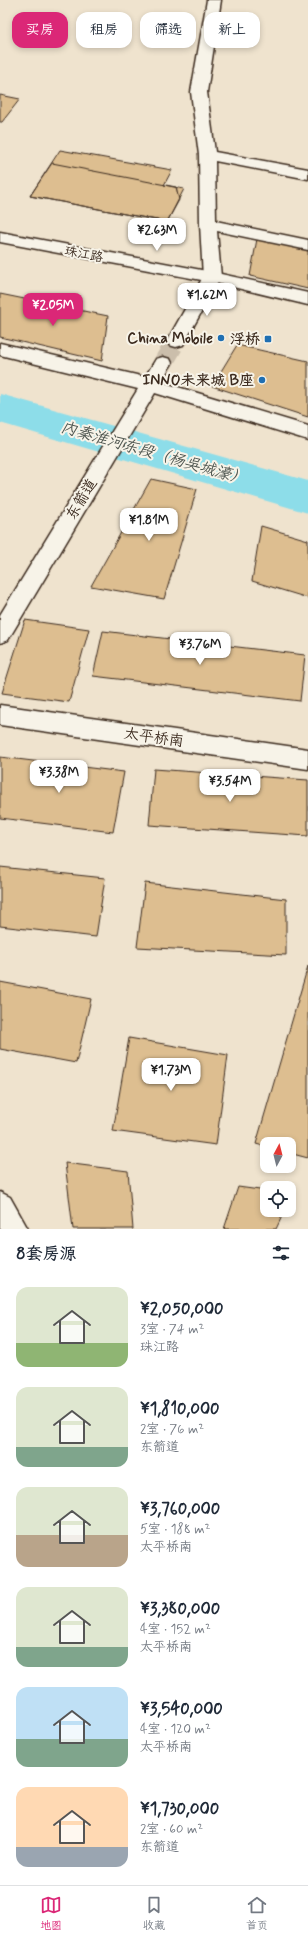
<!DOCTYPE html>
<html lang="zh">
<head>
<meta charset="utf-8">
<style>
  body { margin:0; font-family:Mynerve,"LXGW WenKai TC",sans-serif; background:#f2f2f3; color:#1f2937; height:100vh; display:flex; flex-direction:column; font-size:15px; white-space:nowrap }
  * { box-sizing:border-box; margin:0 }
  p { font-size:13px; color:#747a83 }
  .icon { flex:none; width:22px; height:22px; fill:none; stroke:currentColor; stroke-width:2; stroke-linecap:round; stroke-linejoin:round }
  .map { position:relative; height:1229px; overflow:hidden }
  .sheet { display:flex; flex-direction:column; background:#fff; flex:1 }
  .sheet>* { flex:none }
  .top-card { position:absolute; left:12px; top:12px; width:284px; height:36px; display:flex; gap:8px }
  .needle { width:26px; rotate:7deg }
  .controls { position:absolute; left:260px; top:1137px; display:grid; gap:8px }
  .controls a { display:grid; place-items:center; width:36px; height:36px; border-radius:8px; background:#fff; box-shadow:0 2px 6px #0003; font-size:20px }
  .price { position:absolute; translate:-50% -34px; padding:0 9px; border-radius:8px; background:#fff; color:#222; font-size:13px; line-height:26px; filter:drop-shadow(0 1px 2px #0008) }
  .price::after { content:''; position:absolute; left:50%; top:24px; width:12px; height:9px; margin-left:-6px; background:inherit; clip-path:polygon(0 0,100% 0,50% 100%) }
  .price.active { background:#db2777; color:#fff }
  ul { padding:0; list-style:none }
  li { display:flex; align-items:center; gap:12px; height:100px; padding:0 16px }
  li span { display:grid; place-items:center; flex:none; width:112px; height:80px; border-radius:12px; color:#555 }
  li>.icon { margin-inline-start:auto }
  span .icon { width:48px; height:48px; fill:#fffc; stroke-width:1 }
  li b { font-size:17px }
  h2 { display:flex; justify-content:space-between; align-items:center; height:48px; padding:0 16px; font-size:17px }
  .tag { padding:0 14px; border-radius:12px; background:#fff; box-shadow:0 2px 6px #0003; font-size:14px; line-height:36px }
  .tag.active { background:#db2777; color:#fff }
  .menu { display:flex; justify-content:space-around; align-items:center; height:56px; border-top:1px solid #e0e1e3; background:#fff; font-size:11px; color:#747a83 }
  .menu a { display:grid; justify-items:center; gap:2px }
  .menu .active { color:#db2777 }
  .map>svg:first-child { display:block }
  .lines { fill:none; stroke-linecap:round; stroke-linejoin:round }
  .river { fill:#8ddde9; fill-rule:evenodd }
  .building { fill:#ddbe90; stroke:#3b2a1e }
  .minor-tunnel { stroke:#cbbeab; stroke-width:20; stroke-dasharray:20 10; stroke-linecap:butt }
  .minor-casing { stroke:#3b2a1e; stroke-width:3 }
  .major-casing { stroke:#3b2a1e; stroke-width:3 }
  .minor { fill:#f7f3e8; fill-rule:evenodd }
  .major { fill:#f7f3e8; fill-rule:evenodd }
  .poi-dot { fill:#1f6fb2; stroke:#f7f3e8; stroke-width:1.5 }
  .labels { text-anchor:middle; stroke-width:4; stroke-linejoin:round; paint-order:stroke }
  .far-street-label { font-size:13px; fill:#3b2a1e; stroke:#f7f3e8 }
  .poi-label { font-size:15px; font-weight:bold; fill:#3b2a1e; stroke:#f7f3e8; text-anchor:end }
  .street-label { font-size:15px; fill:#3b2a1e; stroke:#f7f3e8 }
  .water-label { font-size:16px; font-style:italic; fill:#505751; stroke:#f7f3e8 }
</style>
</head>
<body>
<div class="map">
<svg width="308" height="1229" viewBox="0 0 308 1229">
  <rect width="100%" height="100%" fill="#efe3ce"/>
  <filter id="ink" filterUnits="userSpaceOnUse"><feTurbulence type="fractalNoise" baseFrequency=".025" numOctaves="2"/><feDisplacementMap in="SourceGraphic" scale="8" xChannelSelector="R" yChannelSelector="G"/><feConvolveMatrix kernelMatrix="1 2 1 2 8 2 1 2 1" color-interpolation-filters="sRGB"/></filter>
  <g filter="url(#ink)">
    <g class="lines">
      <!-- river -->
      <path class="river" d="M0 394 308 481V513L0 423Z"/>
    </g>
    <!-- building -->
    <path class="building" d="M0 95 20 99 2 122H0Z
      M60 150 172 170 164 185 184 189 167 222 30 196Z
      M52 163 176 187 179 200 167 222 30 196Z
      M257 239 308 250V289L250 276Z
      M0 294 108 316 102 361 0 337Z
      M237 345 308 361V417L212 386Z
      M151 479 197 489 164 599 91 586Z
      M261 526 308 540V598L252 581Z
      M25 620 89 629 69 702 2 693Z
      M103 631 305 655 300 701 93 676Z
      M0 757 124 772 113 832 0 818Z
      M154 769 308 780V836L149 825Z
      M0 867 105 878 96 937 0 926Z
      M145 883 286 899V955L137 947Z
      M308 966V1158L289 1153V1144H267V1147L256 1144Z
      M0 982 91 999 76 1063 0 1049Z
      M129 1038 228 1055 216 1145 113 1131Z
      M65 1163 128 1171 133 1229H73Z
      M238 1187 267 1191V1210H285L276 1229H224Z"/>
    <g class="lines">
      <!-- minor-tunnel -->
      <path class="minor-tunnel" d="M163 363 176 341"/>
      <defs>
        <path id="minor" d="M207 0H221L207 92 215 152 308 169V179L215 161 216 221 308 240V250L217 231 221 277 183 345 176 347 169 345 167 341 203 277 200 224 199 155 191 92Z
          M0 343 145 377 156 359 163 357 170 359 172 363 161 382 308 426V440L155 393 8 640 0 643V615L138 389 0 355Z
          M0 705 308 749V769L0 725Z
          M0 1192 10 1197 28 1229H0Z"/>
        <path id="major" d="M0 232 212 272 308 293V305L212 282 0 242Z"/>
      </defs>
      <!-- minor casing -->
      <use href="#minor" class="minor-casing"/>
      <!-- major casing -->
      <use href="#major" class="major-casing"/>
      <!-- minor -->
      <use href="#minor" class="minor"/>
      <!-- major -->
      <use href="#major" class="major"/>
    </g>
  </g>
  <!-- markers -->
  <g class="poi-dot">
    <circle cx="221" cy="338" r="4"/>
    <rect x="264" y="335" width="8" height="8" rx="2"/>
    <circle cx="262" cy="380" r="4"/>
  </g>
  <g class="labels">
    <!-- far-street labels -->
    <g class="far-street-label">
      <text transform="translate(84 253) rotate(11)" y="5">珠江路</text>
    </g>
    <!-- poi labels -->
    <g class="poi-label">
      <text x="213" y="343">China Mobile</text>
      <text x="260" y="344">浮桥</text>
      <text x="254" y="385">INNO未来城 B座</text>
    </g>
    <!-- street labels -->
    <g class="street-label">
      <text transform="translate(81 499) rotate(-59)" y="5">东箭道</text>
      <text transform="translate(154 737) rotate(8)" y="5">太平桥南</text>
    </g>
    <!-- water labels -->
    <g class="water-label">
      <text transform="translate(154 452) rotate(16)" y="6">内秦淮河东段（杨吴城濠）</text>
    </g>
  </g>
</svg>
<div class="controls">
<a><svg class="needle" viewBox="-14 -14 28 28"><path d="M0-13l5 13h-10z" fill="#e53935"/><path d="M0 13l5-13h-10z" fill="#747a83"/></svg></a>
<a><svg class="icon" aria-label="locate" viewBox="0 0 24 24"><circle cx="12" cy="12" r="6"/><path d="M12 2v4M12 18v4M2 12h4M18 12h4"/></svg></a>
</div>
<b class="price" style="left:157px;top:252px">¥2.63M</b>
<b class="price" style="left:207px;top:317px">¥1.62M</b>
<b class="price active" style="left:53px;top:327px">¥2.05M</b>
<b class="price" style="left:149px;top:542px">¥1.81M</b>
<b class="price" style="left:200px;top:666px">¥3.76M</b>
<b class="price" style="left:59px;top:794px">¥3.38M</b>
<b class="price" style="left:230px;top:803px">¥3.54M</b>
<b class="price" style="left:171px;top:1092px">¥1.73M</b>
<div class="top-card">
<a class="tag active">买房</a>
<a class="tag">租房</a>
<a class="tag">筛选</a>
<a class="tag">新上</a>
</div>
</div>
<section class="sheet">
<h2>8套房源<svg class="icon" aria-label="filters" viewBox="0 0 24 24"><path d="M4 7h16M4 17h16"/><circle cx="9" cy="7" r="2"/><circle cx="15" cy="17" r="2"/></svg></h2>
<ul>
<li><span style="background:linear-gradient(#dfe7d0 70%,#8fb573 0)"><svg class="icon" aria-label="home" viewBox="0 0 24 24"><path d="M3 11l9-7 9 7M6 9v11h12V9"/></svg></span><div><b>¥2,050,000</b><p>3室 · 74 m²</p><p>珠江路</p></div></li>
<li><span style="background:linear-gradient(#dfe7d0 75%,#7fa58c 0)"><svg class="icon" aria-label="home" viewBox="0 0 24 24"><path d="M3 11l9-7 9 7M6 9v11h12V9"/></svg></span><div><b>¥1,810,000</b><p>2室 · 76 m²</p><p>东箭道</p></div></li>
<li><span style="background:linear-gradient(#dfe7d0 60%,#b9a48a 0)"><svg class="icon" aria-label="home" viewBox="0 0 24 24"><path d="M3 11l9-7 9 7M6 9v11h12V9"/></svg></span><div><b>¥3,760,000</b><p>5室 · 188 m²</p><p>太平桥南</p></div></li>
<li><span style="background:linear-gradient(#dfe7d0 75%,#7fa58c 0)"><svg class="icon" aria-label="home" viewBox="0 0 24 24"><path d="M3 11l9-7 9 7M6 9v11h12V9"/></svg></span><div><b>¥3,380,000</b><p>4室 · 152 m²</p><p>太平桥南</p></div></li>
<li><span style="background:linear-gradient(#bfe0f5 65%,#7fa58c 0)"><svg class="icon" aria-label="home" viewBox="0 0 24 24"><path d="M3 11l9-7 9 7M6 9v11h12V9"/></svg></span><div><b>¥3,540,000</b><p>4室 · 120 m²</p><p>太平桥南</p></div></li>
<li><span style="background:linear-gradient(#ffd9b3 75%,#9aa5b1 0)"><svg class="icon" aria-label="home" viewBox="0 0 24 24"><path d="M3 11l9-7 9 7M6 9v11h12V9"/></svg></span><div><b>¥1,730,000</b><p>2室 · 60 m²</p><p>东箭道</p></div></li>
</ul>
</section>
<nav class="menu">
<a class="active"><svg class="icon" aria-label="map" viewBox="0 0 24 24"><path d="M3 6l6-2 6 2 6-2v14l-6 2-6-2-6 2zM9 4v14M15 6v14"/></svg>地图</a>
<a><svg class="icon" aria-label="saved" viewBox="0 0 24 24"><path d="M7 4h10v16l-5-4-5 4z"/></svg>收藏</a>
<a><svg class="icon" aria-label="home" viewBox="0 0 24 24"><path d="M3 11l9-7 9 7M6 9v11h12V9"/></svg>首页</a>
</nav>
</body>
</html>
